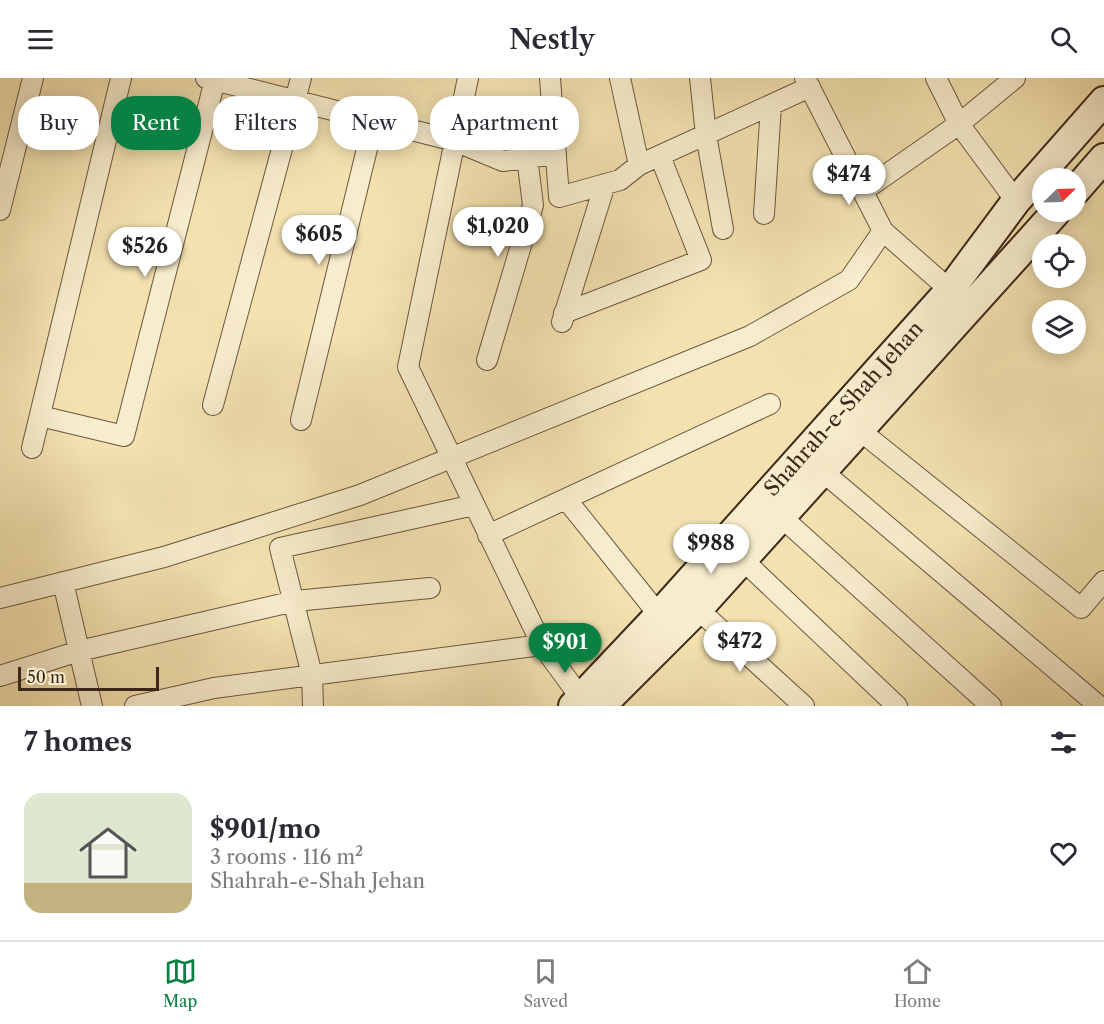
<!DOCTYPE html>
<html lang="en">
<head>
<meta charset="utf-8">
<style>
  body { margin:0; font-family:"Libre Caslon Text",serif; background:#f7f7f7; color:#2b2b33; height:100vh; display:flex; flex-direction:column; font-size:22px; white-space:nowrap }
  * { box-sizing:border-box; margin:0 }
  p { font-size:20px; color:#7c7c81 }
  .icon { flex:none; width:33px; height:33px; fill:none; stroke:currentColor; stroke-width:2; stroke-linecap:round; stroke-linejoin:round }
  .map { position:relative; height:628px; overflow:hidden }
  .sheet { display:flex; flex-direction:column; background:#fff; flex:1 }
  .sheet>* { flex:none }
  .guide { position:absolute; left:18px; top:18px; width:600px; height:54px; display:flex; gap:12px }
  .needle { width:39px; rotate:67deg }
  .fabs { position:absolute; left:1032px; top:90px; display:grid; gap:12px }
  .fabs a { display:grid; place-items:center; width:54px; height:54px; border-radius:50%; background:#fff; box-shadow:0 3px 15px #0003; font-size:30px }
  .scale { position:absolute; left:18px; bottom:15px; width:141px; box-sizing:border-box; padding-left:6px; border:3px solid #3d271a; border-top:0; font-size:16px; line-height:21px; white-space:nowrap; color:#3d271a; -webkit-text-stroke:4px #f7eccc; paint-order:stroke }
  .price { position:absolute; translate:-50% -51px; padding:0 14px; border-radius:21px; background:#fff; color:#222; font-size:20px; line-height:39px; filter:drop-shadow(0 2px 3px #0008) }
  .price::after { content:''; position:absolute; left:50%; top:36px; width:18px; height:14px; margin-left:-9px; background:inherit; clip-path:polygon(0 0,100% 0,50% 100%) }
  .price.selected { background:#0b8043; color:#fff }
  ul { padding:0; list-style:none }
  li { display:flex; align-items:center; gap:18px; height:150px; padding:0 24px }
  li+li { border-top:2px solid #e1e1e2 }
  li span { display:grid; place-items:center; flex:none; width:168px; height:120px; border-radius:18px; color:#555 }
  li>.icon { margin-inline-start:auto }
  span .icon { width:72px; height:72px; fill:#fffc; stroke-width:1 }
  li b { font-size:26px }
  h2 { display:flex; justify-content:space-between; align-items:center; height:72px; padding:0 24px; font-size:26px }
  .pill { padding:0 21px; border-radius:24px; background:#fff; box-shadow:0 3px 15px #0003; font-size:21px; line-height:54px }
  .pill.selected { background:#0b8043; color:#fff }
  header { display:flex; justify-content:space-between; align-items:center; height:78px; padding:0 24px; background:#fff; font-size:27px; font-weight:600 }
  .menu { display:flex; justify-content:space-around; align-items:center; height:84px; border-top:2px solid #e1e1e2; background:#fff; font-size:16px; color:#7c7c81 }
  .menu a { display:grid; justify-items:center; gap:3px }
  .menu .selected { color:#0b8043 }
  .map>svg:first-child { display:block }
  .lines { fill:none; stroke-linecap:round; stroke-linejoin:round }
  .minor-casing { stroke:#6a5640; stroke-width:22 }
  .secondary-casing { stroke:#3d271a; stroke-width:32 }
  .minor { stroke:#f7eccc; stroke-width:20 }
  .secondary { stroke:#f7eccc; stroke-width:28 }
  .labels { text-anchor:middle; stroke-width:6; stroke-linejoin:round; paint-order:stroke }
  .street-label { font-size:21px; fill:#3d271a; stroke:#f7eccc }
</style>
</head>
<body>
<header><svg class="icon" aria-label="menu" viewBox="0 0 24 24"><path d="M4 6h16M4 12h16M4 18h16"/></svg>Nestly<svg class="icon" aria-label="search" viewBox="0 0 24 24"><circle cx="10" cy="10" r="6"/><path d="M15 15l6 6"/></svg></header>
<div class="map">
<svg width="1104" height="628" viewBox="0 0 1104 628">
  <rect width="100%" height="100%" fill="#f3e2b0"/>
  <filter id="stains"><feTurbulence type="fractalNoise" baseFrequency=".00333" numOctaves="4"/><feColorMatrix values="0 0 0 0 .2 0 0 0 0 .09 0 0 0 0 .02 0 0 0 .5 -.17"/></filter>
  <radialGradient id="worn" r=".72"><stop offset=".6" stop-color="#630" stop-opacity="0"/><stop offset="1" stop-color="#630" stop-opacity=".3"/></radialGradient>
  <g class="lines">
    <defs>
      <path id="minor" d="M206 0 455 63 503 83 556 76
        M468 0 408 289 542 567 575 612
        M550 0 559 119 620 102 639 87 810 9
        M620 0 639 87
        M700 0 706 57 723 151
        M805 0 883 153 950 212
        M936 0 959 46 1016 123
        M863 113 959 46 1015 0
        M0 132 33 0
        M764 136 771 27
        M564 235 701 182 660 78
        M562 244 605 106
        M487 282 533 127 527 79
        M213 327 301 0
        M40 338 124 358 215 2
        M301 342 374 42
        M858 351 1081 530 1104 503
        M32 370 121 0
        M828 398 1099 628
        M566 421 659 537
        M787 444 991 628
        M488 457 770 326
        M747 486 897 628
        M63 504 92 628
        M0 520 164 479 360 417 750 258 849 202 883 153
        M702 535 804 628
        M0 598 79 573 295 523 430 510
        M135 628 214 610 542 567
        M313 628 312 597 280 470 474 427"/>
      <g id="secondary">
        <path d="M1076 112 1104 80"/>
        <path id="s1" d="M573 628 659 537 950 212 1016 123 1104 23"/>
        <path d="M601 628 698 531 1056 134"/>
      </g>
    </defs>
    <!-- minor casing -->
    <use href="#minor" class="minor-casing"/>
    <!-- secondary casing -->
    <use href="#secondary" class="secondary-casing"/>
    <!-- minor -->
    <use href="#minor" class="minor"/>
    <!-- secondary -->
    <use href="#secondary" class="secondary"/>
  </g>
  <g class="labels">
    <!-- street labels -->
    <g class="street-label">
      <text dy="7" stroke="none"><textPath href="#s1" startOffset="402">Shahrah-e-Shah Jehan</textPath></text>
    </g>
  </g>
  <rect width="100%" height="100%" filter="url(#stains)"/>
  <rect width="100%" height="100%" fill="url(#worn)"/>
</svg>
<div class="fabs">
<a><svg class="needle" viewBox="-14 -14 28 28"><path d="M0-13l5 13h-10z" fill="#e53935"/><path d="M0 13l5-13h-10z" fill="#7c7c81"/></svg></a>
<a><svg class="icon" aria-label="locate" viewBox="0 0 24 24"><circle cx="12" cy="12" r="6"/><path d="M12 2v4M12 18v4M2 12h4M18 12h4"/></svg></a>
<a><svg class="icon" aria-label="layers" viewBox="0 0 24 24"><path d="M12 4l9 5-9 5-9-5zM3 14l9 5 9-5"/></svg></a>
</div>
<div class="scale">50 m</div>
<b class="price" style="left:849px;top:128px">$474</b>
<b class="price" style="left:498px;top:180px">$1,020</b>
<b class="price" style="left:319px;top:188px">$605</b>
<b class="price" style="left:145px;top:200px">$526</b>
<b class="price" style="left:711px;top:497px">$988</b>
<b class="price" style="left:740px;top:595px">$472</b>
<b class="price selected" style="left:565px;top:596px">$901</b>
<div class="guide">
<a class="pill">Buy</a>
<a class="pill selected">Rent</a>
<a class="pill">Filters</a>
<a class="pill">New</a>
<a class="pill">Apartment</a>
</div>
</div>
<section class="sheet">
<h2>7 homes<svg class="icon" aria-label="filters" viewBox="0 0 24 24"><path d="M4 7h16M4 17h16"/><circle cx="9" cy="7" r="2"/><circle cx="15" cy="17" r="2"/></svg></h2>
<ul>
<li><span style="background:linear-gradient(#dfe7d0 75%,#c2b280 0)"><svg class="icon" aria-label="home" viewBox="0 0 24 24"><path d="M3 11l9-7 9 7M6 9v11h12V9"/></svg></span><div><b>$901/mo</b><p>3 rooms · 116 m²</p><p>Shahrah-e-Shah Jehan</p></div><svg class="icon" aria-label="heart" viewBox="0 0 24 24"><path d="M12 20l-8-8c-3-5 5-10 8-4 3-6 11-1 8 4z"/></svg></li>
</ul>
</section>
<nav class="menu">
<a class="selected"><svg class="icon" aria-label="map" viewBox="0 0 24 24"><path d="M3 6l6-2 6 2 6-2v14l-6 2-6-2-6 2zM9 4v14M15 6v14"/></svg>Map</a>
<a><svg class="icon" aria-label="saved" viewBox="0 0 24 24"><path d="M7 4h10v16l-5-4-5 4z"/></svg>Saved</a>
<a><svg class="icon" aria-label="home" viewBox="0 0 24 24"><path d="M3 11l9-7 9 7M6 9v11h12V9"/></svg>Home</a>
</nav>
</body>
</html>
